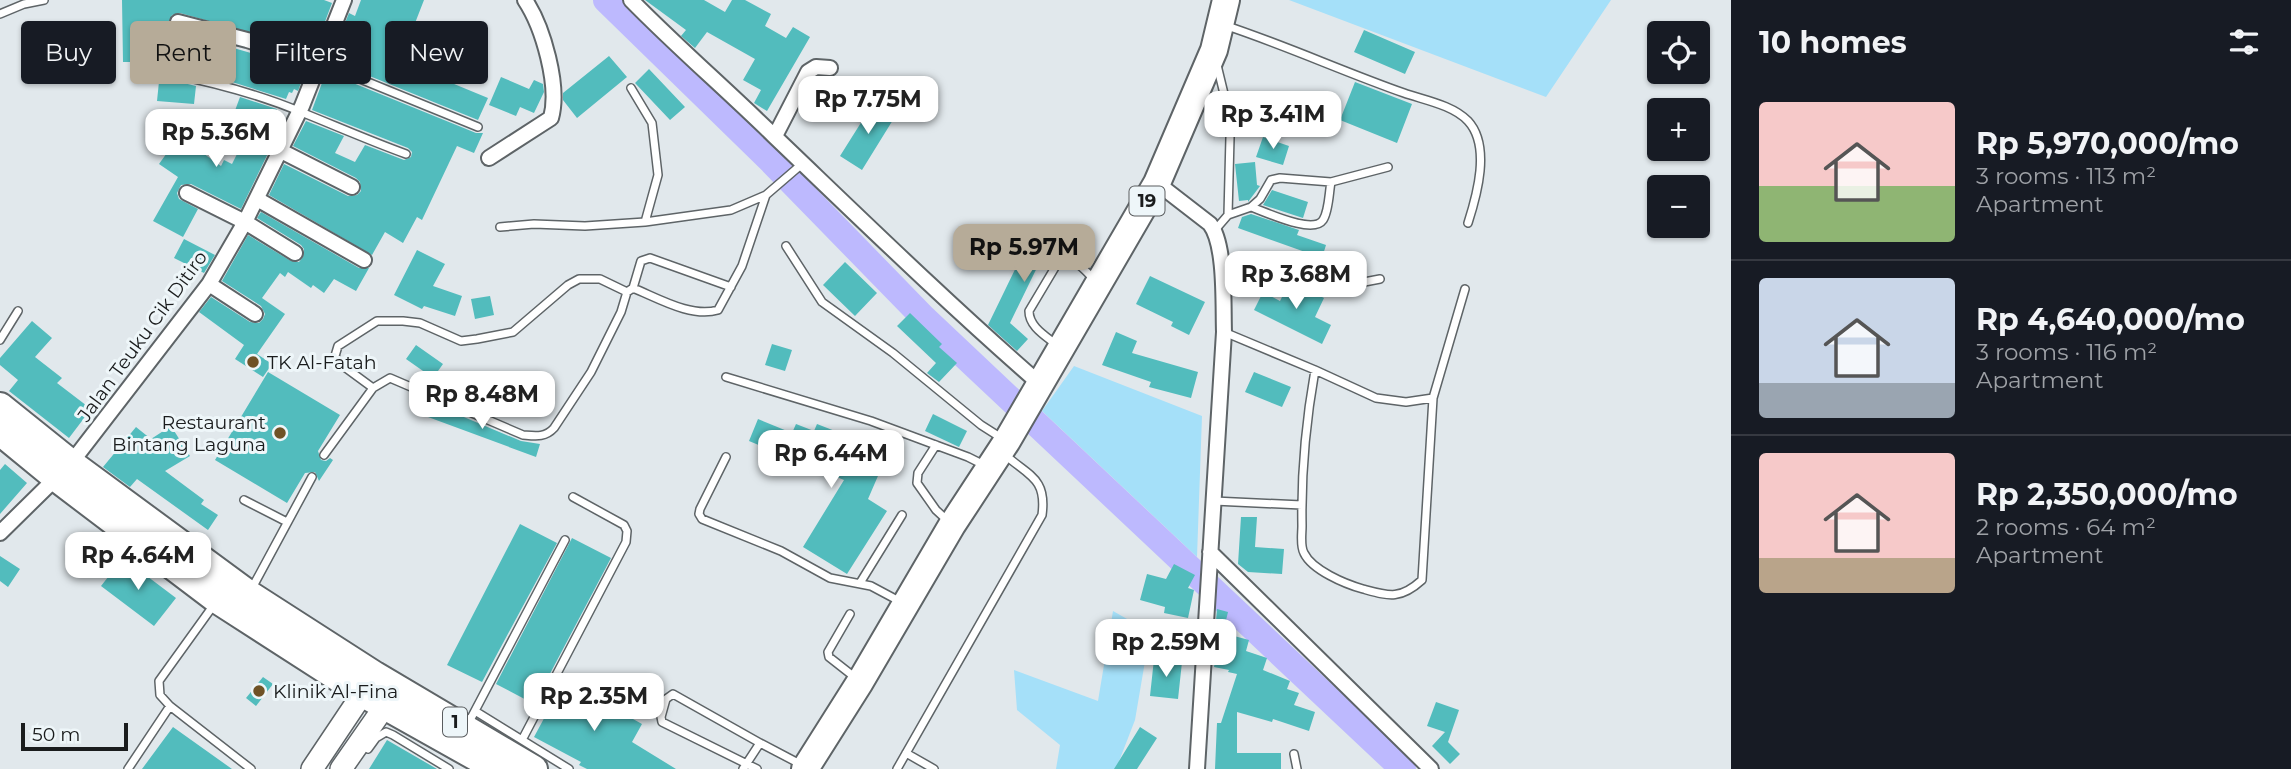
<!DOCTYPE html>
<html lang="en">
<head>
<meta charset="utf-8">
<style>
  body { margin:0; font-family:Montserrat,sans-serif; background:#242831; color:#f1f3f6; height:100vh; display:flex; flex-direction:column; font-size:26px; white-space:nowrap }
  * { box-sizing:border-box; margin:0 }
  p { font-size:23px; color:#9ea1a6 }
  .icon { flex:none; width:38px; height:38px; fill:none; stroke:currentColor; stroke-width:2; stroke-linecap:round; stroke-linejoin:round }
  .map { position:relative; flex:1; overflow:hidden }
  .side { display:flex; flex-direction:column; background:#171b24; width:560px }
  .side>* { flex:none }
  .top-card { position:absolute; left:21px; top:21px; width:665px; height:63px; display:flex; gap:14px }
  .buttons { position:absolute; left:1647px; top:21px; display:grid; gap:14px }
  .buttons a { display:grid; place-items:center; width:63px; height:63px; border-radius:7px; background:#171b24; box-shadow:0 2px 5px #0004; font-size:35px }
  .scale { position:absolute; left:21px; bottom:18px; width:107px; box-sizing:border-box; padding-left:7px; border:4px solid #1a1c1d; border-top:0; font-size:19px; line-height:24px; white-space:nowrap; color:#1a1c1d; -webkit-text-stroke:5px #eef6f9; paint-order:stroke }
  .price { position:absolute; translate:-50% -60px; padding:0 16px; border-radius:14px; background:#fff; color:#222; font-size:23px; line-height:46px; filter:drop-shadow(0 2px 4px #0008) }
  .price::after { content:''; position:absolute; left:50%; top:42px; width:21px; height:16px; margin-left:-10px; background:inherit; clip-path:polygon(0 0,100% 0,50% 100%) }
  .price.current { background:#b6ab98; color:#111 }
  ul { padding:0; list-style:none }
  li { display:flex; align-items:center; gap:21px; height:175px; padding:0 28px }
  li+li { border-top:2px solid #363941 }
  li span { display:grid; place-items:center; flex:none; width:196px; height:140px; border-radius:7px; color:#555 }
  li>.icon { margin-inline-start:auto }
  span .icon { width:84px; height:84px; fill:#fffc; stroke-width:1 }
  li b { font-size:30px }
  h2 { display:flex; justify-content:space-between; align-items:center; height:84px; padding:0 28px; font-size:30px }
  .tag { padding:0 24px; border-radius:7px; background:#171b24; box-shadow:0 2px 5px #0004; font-size:24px; line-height:63px }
  .tag.current { background:#b6ab98; color:#111 }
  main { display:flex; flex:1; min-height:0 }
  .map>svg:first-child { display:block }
  .green { fill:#a5e0f9 }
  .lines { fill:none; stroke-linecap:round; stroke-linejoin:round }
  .river { stroke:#bdb9fe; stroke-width:26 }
  .building { fill:#52bcbd }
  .lane-casing { stroke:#5e6467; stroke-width:10 }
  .street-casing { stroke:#5e6467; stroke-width:18 }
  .secondary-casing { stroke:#5e6467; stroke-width:24 }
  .highway-casing { stroke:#5e6467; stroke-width:30 }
  .lane { stroke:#fff; stroke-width:7 }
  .street { stroke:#fff; stroke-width:14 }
  .secondary { stroke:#fff; stroke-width:21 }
  .highway { stroke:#fff; stroke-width:26 }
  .poi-dot { fill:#6f5226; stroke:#eef6f9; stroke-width:2.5 }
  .labels { text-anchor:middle; stroke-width:6; stroke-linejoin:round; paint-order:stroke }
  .shield { fill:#eef6f9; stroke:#5a5d5f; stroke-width:2 }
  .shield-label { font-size:18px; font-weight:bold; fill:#1a1c1d }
  .street-label { font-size:19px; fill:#1a1c1d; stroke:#eef6f9 }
  .poi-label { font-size:19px; fill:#1a1c1d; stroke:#eef6f9; text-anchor:start }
</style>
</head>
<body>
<main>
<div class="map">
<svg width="1731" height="769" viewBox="0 0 1731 769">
  <rect width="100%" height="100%" fill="#e1e8ec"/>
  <!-- green -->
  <path class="green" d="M1289 0H1611L1546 97Z
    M1074 366 1202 416 1197 557 1042 411Z
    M1113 611 1150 632 1135 720 1116 769H1056L1060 745 1017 710 1014 670 1098 701Z"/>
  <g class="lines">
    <!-- river -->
    <path class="river" d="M606 0 771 161 924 318 1403 769"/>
  </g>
  <!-- building -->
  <path class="building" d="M122 0H324L332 3 314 51 180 13 172 15 169 24 175 31 306 69 298 91 294 89 292 93 289 92 286 99 232 82 234 76 197 69V73L167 67 162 68 160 74 163 78 196 86 194 104 157 101 161 62H123Z
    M361 0H424L410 36 435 46 431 54 450 62 442 79 488 98 478 120 330 60 349 13 355 16Z
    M645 0H704L725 12 732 0H745L771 14 765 26 786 38 793 27 810 37 767 111 754 103 761 90 743 80 755 59 707 32 695 48 681 36 686 30Z
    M1364 30 1415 52 1405 74 1354 52Z
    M609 56 627 77 577 118 563 100V93Z
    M649 69 685 107 670 120 635 83Z
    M326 72 476 133H483L474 153 457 146 422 220 417 217 403 243 385 232 372 255 269 195 284 164 348 196 357 195 361 191 360 182 356 178 293 146 306 121 344 136 335 153 355 162 365 145 404 160 411 157 412 152 408 148 312 110Z
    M501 77 529 89 534 80 543 84 544 92 534 113 520 107 516 116 489 105Z
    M1355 82 1412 104 1397 143 1340 120Z
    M240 97 277 109 263 140 272 145 241 209 191 184 181 185 177 193 179 199 198 209 183 237 153 221 178 177 159 164 179 136 221 166 224 160 232 164 252 124 233 116Z
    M874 102 896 115 862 170 840 156Z
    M1263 137 1289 146 1283 165 1256 157Z
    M1255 162 1257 185 1260 186 1248 202V200L1239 201 1235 164Z
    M1272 190 1308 202 1303 218 1263 205Z
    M261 212 359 268H369L356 291 334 279 324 293 313 285 311 288 288 272 285 277 280 273 262 298 285 314 257 354 272 364 263 377 235 359 244 345 199 312 211 297 250 322 259 323 263 319 265 314 261 306 222 281 248 235 291 261 299 262 303 257 304 249 301 245 257 218Z
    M1251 214 1299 230 1297 235 1326 245 1322 258 1238 228 1242 217Z
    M1036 226 1077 243 1072 254 1048 245 1010 323 1028 339 1017 351 988 325Z
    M184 239 215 255 204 273 174 258Z
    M417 250 445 264 433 286 462 296 455 316 424 306 422 309 394 295Z
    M845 262 877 293 855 316 823 285Z
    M1150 276 1205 302 1189 335 1171 326 1173 322 1136 304Z
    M1290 281 1324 298 1315 317 1331 325 1322 344 1254 310 1263 292 1280 301Z
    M490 296 494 315 475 319 471 299Z
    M910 313 942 344 939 347 957 363 939 382 927 373 936 363 897 326Z
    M32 321 52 338 35 357 62 378 57 383 91 409 69 438 9 391 18 380 0 365V358Z
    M1116 332 1137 341 1132 353 1198 372 1191 398 1149 387 1151 382 1102 365Z
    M772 344 792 350 785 371 765 365Z
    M416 345 443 364 433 378 406 359Z
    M268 372 340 415 318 451 321 460 326 461 330 458 333 460 319 481 315 472 305 473 287 503 215 460Z
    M1254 372 1291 387 1282 407 1245 392Z
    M433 404 521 441 540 444 536 457 428 417Z
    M933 414 967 431 959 447 925 431Z
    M758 419 792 433 796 424 814 431 817 424 835 431 832 439 847 445 844 454 881 469 868 499 887 511 847 574 803 547 844 480 749 441Z
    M171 426 190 456 165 471 204 500 201 504 218 515 208 530 137 479 130 487 103 467 136 427 151 439Z
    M5 464 27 483 0 514V470Z
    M1241 517H1257L1255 547 1284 549 1282 574 1248 572 1238 564Z
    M520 524 557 543 482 682 447 665Z
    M572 538 611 558 534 704 496 684Z
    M0 556 20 569 8 587 0 581Z
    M123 558 176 598 154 626 101 586Z
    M1174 564 1195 575 1188 588 1194 590 1188 618 1164 613 1165 607 1140 600 1147 574 1166 579Z
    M1217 609 1228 612 1223 633 1249 640 1246 651 1267 658 1263 670 1290 681 1287 689 1299 693 1294 705 1315 712 1309 731 1273 719 1272 722 1237 712V753H1281V769H1215L1217 723H1221L1237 674 1228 672 1229 670 1214 667 1220 634 1215 632Z
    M1154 659 1182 662 1178 699 1150 696Z
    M263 677 273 684 256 706 246 698Z
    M561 679 642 724 632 742 676 769H587L579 765 581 762 534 737 548 711 545 710Z
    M1436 702 1459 710 1448 742 1460 754 1450 764 1432 746 1445 732 1427 726Z
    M173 727 232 769H142Z
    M1140 727 1157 738 1137 769H1114Z
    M387 740 437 769H369Z"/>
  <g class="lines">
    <defs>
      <path id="lane" d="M0 14 24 4 44 0
        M1224 25C1285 45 1344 72 1404 93 1424 100 1453 105 1468 121 1491 146 1477 195 1468 223
        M321 63 478 127
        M166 73C212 82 258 94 301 112 336 126 370 141 406 154
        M631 88 652 123 658 175 645 222
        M1251 207C1266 212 1313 235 1323 220 1329 211 1329 192 1331 182
        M1228 215 1251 207 1260 199 1271 180 1280 178 1331 182 1388 167
        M500 227 534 224 585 226 645 222 731 210 766 195 802 164
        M1215 230 1228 215 1230 137 1226 102 1217 65
        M786 246 822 302 893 353 981 425 1003 439
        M1222 266 1252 262 1273 264 1335 280 1359 283 1380 279
        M633 288 641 261 650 258 731 287
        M1224 332 1315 370 1376 398 1406 402 1433 398
        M0 340 18 311
        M1058 346C1046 336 1029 327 1029 311L1060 259C1073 255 1085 271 1095 280
        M1315 370C1306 421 1301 474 1302 526 1302 534 1300 546 1304 553 1312 570 1345 584 1363 589 1389 596 1400 600 1422 580L1433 398 1465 289
        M726 377 871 421 968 457 986 466
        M373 388 339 363 335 356 338 346 377 321H403L420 323 461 341 477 339 513 332 568 285 579 279H600L627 292
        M936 445 918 473 917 483 936 510 949 522
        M324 455 373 388 390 378 523 435C535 436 545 438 554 428L591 372 621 312 627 292 633 288C658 298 691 318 718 310L742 266 766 195
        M726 457 700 509 699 514 702 519 781 551 830 578 871 586 901 602
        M244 500 287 522
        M1214 501 1302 505
        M860 583 902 515
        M251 590 312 477
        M850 614 828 652 829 657 857 679
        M170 706 160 695 159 681 213 606
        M475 711 569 769
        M468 724 565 540
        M522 740 626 542 627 531 624 525 573 497
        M368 749 376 738 386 732 393 735 449 769
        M906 753 934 769
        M1294 754 1297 769
        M128 769 170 706 251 769
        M743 769 760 743 802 765
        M757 769 662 722 661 717 666 699 673 694 760 743
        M897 769 1042 515C1047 478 1029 476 1004 454"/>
      <path id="street" d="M631 0C677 47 727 90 774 136 862 220 948 304 1040 384
        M178 22 247 40 321 63
        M775 136 808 72 816 67 830 68
        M281 151 352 187
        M489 158 551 118C560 86 543 27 525 0
        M1157 183 1210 224C1226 245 1223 305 1224 332L1197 769
        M187 193 245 222 295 253
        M257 199 364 260
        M209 284 255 314
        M71 463 209 284 245 222 302 106 344 0
        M0 533 56 478
        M1210 552 1431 769"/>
      <path id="secondary" d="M312 769 371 681
        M341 769 394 693"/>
      <path id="highway" d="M0 406 71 463 249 594 375 675 534 769
        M0 432 56 478 217 600 363 694 497 769
        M805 769 860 682 952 525 1007 441 1157 183 1214 50 1226 0"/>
    </defs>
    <!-- lane casing -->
    <use href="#lane" class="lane-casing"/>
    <!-- street casing -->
    <use href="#street" class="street-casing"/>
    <!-- secondary casing -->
    <use href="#secondary" class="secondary-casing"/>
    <!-- highway casing -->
    <use href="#highway" class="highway-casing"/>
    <!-- lane -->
    <use href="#lane" class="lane"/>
    <!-- street -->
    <use href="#street" class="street"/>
    <!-- secondary -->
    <use href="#secondary" class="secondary"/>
    <!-- highway -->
    <use href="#highway" class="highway"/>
  </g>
  <!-- markers -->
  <g class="poi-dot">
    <circle cx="253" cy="362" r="7"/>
    <circle cx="280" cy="433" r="7"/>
    <circle cx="259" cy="691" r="7"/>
  </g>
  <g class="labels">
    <!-- shield labels -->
    <g class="shield">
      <rect x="1129.5" y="186.5" width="35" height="29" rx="5"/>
      <rect x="443" y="707.5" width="24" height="29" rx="5"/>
    </g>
    <g class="shield-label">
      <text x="1147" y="207">19</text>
      <text x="455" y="728">1</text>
    </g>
    <!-- street labels -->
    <g class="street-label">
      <text transform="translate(142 336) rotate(-54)" y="7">Jalan Teuku Cik Ditiro</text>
    </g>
    <!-- poi labels -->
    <g class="poi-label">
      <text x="267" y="369">TK Al-Fatah</text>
      <text x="266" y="429" text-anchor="end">Restaurant<tspan x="266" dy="22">Bintang Laguna</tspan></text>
      <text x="273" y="698">Klinik Al-Fina</text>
    </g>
  </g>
</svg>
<div class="buttons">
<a><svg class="icon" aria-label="locate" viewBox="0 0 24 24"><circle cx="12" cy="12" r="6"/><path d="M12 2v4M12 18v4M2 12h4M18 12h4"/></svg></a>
<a>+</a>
<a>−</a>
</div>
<div class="scale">50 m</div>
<b class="price" style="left:868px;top:136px">Rp 7.75M</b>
<b class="price" style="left:1273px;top:151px">Rp 3.41M</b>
<b class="price" style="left:216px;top:169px">Rp 5.36M</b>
<b class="price current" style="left:1024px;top:284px">Rp 5.97M</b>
<b class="price" style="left:1296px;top:311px">Rp 3.68M</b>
<b class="price" style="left:482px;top:431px">Rp 8.48M</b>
<b class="price" style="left:831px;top:490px">Rp 6.44M</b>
<b class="price" style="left:138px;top:592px">Rp 4.64M</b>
<b class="price" style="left:1166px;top:679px">Rp 2.59M</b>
<b class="price" style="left:594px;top:733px">Rp 2.35M</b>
<div class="top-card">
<a class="tag">Buy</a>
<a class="tag current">Rent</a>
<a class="tag">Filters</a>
<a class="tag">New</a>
</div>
</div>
<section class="side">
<h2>10 homes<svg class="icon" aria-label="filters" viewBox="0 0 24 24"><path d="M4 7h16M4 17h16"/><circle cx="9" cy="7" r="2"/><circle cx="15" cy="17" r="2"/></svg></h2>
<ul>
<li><span style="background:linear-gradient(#f6c9c9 60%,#8fb573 0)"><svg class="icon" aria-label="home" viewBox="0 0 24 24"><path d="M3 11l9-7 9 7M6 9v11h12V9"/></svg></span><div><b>Rp 5,970,000/mo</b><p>3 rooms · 113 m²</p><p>Apartment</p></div></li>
<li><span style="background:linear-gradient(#c9d6e8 75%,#9aa5b1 0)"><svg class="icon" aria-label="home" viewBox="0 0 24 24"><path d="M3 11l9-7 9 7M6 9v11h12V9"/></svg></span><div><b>Rp 4,640,000/mo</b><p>3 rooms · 116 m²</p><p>Apartment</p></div></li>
<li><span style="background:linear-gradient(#f6c9c9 75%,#b9a48a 0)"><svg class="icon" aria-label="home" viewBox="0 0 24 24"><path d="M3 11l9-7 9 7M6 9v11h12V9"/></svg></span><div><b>Rp 2,350,000/mo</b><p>2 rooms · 64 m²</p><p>Apartment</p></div></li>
</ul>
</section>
</main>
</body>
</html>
